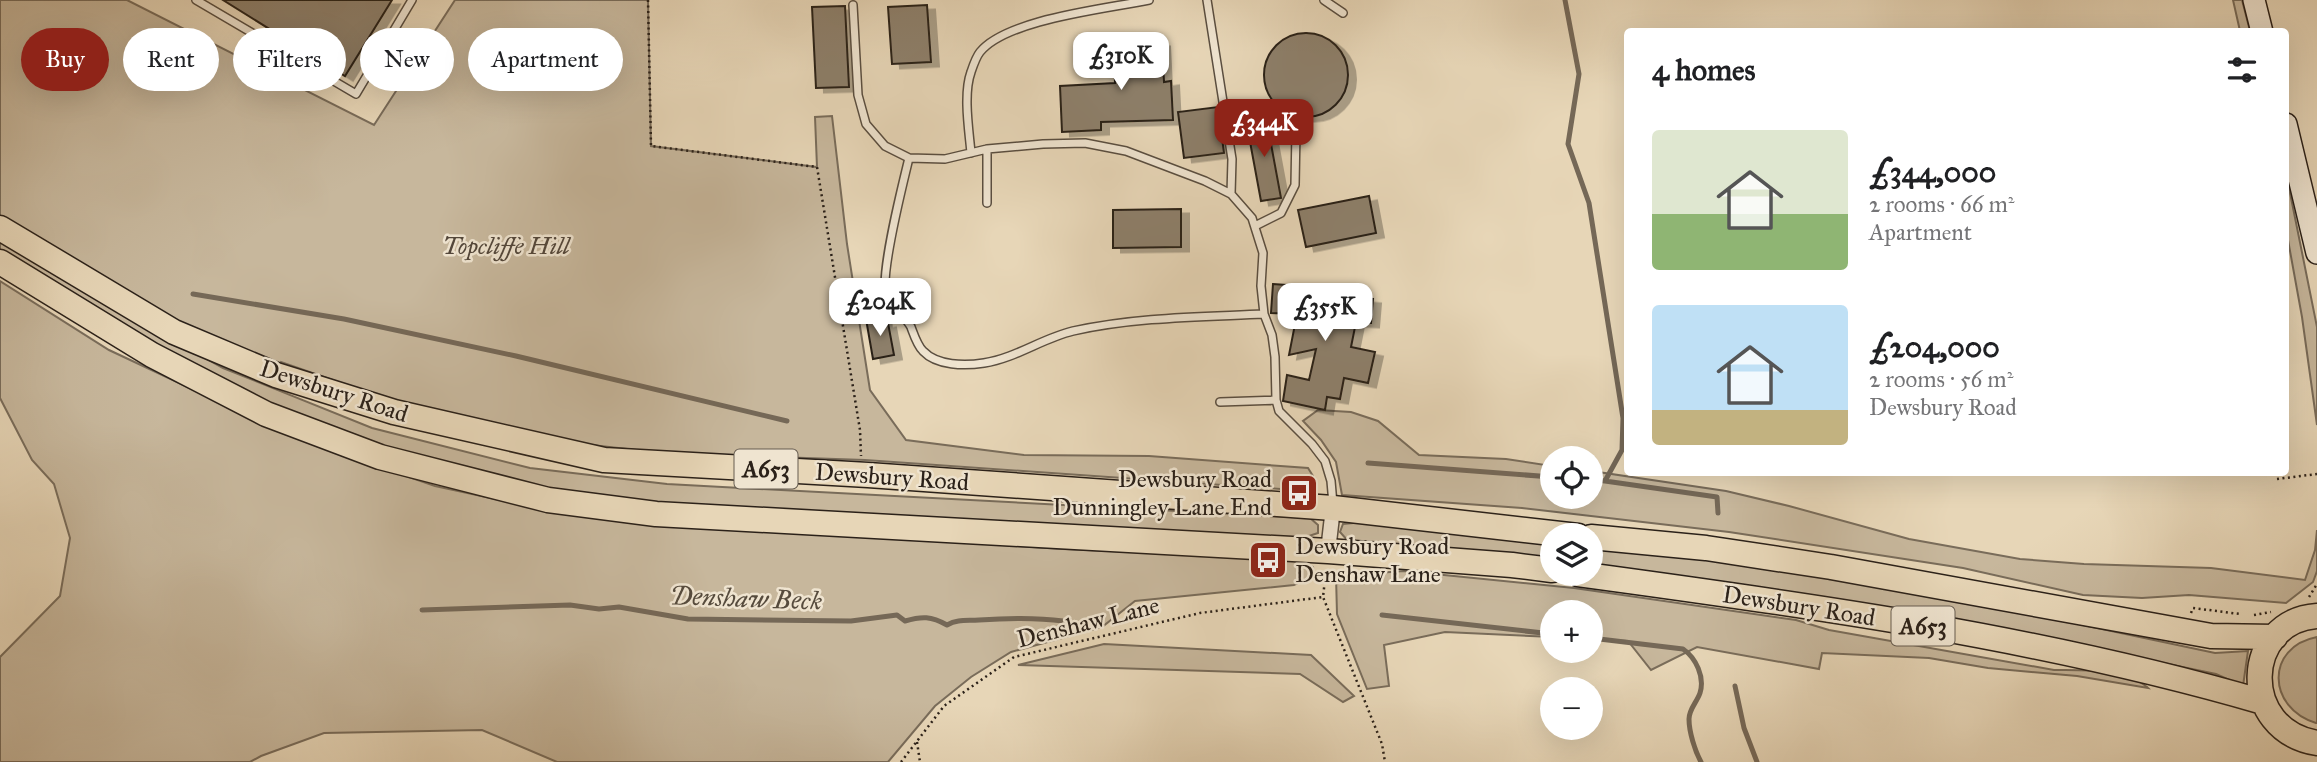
<!DOCTYPE html>
<html lang="en">
<head>
<meta charset="utf-8">
<style>
  body { margin:0; font-family:"IM FELL Great Primer",serif; background:#f6f6f6; color:#202124; height:100vh; display:flex; flex-direction:column; font-size:26px; white-space:nowrap }
  * { box-sizing:border-box; margin:0 }
  p { font-size:23px; color:#757577 }
  .icon { flex:none; width:38px; height:38px; fill:none; stroke:currentColor; stroke-width:2; stroke-linecap:round; stroke-linejoin:round }
  .map { position:relative; flex:1; overflow:hidden }
  .side { position:absolute; left:1624px; top:28px; width:665px; height:448px; display:flex; flex-direction:column; background:#fff; border-radius:7px; box-shadow:0 7px 28px #0002 }
  .side>* { flex:none }
  .hud { position:absolute; left:21px; top:28px; width:665px; height:63px; display:flex; gap:14px }
  .buttons { position:absolute; left:1540px; top:446px; display:grid; gap:14px }
  .buttons a { display:grid; place-items:center; width:63px; height:63px; border-radius:50%; background:#fff; box-shadow:0 7px 28px #0002; font-size:35px }
  .price { position:absolute; translate:-50% -60px; padding:0 16px; border-radius:14px; background:#fff; color:#222; font-size:23px; line-height:46px; filter:drop-shadow(0 2px 4px #0008) }
  .price::after { content:''; position:absolute; left:50%; top:42px; width:21px; height:16px; margin-left:-10px; background:inherit; clip-path:polygon(0 0,100% 0,50% 100%) }
  .price.on { background:#8f2418; color:#fff }
  ul { padding:0; list-style:none }
  li { display:flex; align-items:center; gap:21px; height:175px; padding:0 28px }
  li span { display:grid; place-items:center; flex:none; width:196px; height:140px; border-radius:7px; color:#555 }
  li>.icon { margin-inline-start:auto }
  span .icon { width:84px; height:84px; fill:#fffc; stroke-width:1 }
  li b { font-size:30px }
  h2 { display:flex; justify-content:space-between; align-items:center; height:84px; padding:0 28px; font-size:30px }
  .tag { padding:0 24px; border-radius:32px; background:#fff; box-shadow:0 7px 28px #0002; font-size:24px; line-height:63px }
  .tag.on { background:#8f2418; color:#fff }
  .map>svg:first-child { display:block }
  .green { fill:#c7b79c; stroke:#796c5a; stroke-width:2 }
  .lines { fill:none; stroke-linecap:round; stroke-linejoin:round }
  .stream { stroke:#756857; stroke-width:5 }
  .building { fill:#8d7f6b; stroke:#2b2119; stroke-width:2; filter:url(#shadow) }
  .service-casing { stroke:#5a4e40; stroke-width:10 }
  .minor-casing { stroke:#5a4e40; stroke-width:17 }
  .secondary-casing { stroke:#2b2119; stroke-width:24 }
  .trunk-casing { stroke:#2b2119; stroke-width:27 }
  .path { stroke:#2b2119; stroke-width:2.5; stroke-dasharray:2 3.5; stroke-linecap:butt }
  .service { stroke:#efe4d0; stroke-width:7 }
  .minor { stroke:#efe4d0; stroke-width:14 }
  .secondary { stroke:#efe4d0; stroke-width:21 }
  .trunk { stroke:#e7d6b7; stroke-width:24 }
  .labels { text-anchor:middle; stroke-width:5; stroke-linejoin:round; paint-order:stroke }
  .shield { fill:#efe4d0; stroke:#665c50; stroke-width:2 }
  .shield-label { font-size:23px; font-weight:bold; fill:#2b2119 }
  .park-label { font-size:24px; font-style:italic; fill:#52463a; stroke:#efe4d0 }
  .street-label { font-size:24px; fill:#2b2119; stroke:#efe4d0 }
  .poi-label { font-size:24px; fill:#2b2119; stroke:#efe4d0; text-anchor:end }
  .water-label { font-size:26px; font-style:italic; fill:#564b3d; stroke:#efe4d0 }
</style>
</head>
<body>
<div class="map">
<svg width="2317" height="762" viewBox="0 0 2317 762">
  <defs>
    <filter id="shadow"><feDropShadow dx="8" dy="4.5" stdDeviation="0" flood-color="#0004"/></filter>
  </defs>
  <rect width="100%" height="100%" fill="#e7d6b7"/>
  <filter id="stains"><feTurbulence type="fractalNoise" baseFrequency=".00286" numOctaves="4"/><feColorMatrix values="0 0 0 0 .2 0 0 0 0 .09 0 0 0 0 .02 0 0 0 .5 -.17"/></filter>
  <radialGradient id="worn" r=".72"><stop offset=".6" stop-color="#630" stop-opacity="0"/><stop offset="1" stop-color="#630" stop-opacity=".3"/></radialGradient>
  <!-- green -->
  <path class="green" d="M0 0H127L374 125 455 0H648L651 146 817 167 815 117 832 116 847 244 870 390 906 440 1024 455 1149 456 1308 468 1313 476V485L1309 491 865 460 663 453 565 442 390 400 281 362 276 375 0 228Z
    M2233 0H2242L2250 31H2240Z
    M2286 173 2317 327V425L2302 317 2286 229Z
    M0 238 79 287 223 368 372 428 530 468 667 484 1310 518 1318 525V533L1303 538 646 504 521 485 364 440 277 407 215 379 0 251Z
    M0 281 109 350 226 405 331 450 435 486 542 509 896 538 1063 549 1293 559 1313 567 1314 575 1294 585 1135 601 1102 627 1011 652 971 677 935 706 888 762H557L482 730 324 733 261 756 250 762H0V657L60 596 70 538 54 484 32 460 0 398Z
    M1318 410 1351 412 1378 421 1419 455 1506 459 1552 466V497H1591V471L1726 491 1789 506 1909 539 2020 559 2084 564 2211 568 2305 580 2315 550 2317 530V571L2313 582 2286 603 2189 595 2142 598 2083 595 1963 568 1729 532 1522 508 1342 495 1336 462 1321 440 1303 421Z
    M1364 522 1552 540V561L1348 541 1340 532 1343 524Z
    M1591 545 1815 574 2007 609 2215 653 2248 651 2243 686 2216 674 2163 663C1973 627 1783 587 1591 565Z
    M1404 571 1574 588 1796 620 1829 630 2054 670C2082 670 2127 668 2148 688L2077 676 1988 668 1929 658 1822 653 1819 669 1697 647 1651 670 1628 641 1591 639V612H1552V637L1445 632 1384 645 1389 686 1367 689 1337 614 1336 576Z
    M2317 637V723H2316C2267 708 2265 647 2317 637Z
    M1104 644 1311 655 1354 696 1343 702 1300 674 1018 665Z"/>
  <g class="lines">
    <!-- stream -->
    <path class="stream" d="M1565 0 1579 74 1568 144 1589 203 1623 418 1622 450 1605 481 1717 497 1718 513
      M193 294 344 319 516 356 787 421
      M1368 463 1552 477
      M1591 480 1605 481
      M422 610 570 605 599 609 619 607 688 619 851 621 897 615 905 621C922 616 931 616 947 625 958 619 967 621 979 620 1008 618 1034 617 1063 621
      M1382 615 1552 634
      M1591 638 1683 649C1696 658 1705 677 1700 693 1697 702 1689 709 1689 719 1689 732 1695 751 1701 762
      M1735 686 1744 728 1757 762"/>
  </g>
  <!-- building -->
  <path class="building" d="M223 0H392L345 76Z
    M927 5 931 62 892 64 888 7Z
    M845 6 849 87 816 88 812 7Z
    M1264 75a42 42 0 1 1 84 0a42 42 0 1 1-84 0Z
    M1162 42 1164 82 1171 81 1173 120 1101 122V130L1062 132 1060 86 1115 83 1114 44Z
    M1218 107 1224 153 1184 158 1178 112Z
    M1266 117 1281 198 1261 201 1246 120Z
    M1369 196 1376 233 1306 247 1298 210Z
    M1181 209V247L1113 248V210Z
    M1273 284 1286 285V292L1373 299 1371 323 1356 322 1351 347 1375 352 1368 383 1344 378 1340 399 1327 397 1325 410 1283 401 1287 375 1309 380 1316 349 1289 355 1297 314 1271 313Z
    M883 315 884 324 888 323 894 355 873 359 866 319Z"/>
  <g class="lines">
    <defs>
      <path id="service" d="M196 0 356 94 412 0
        M1207 0 1232 159 1231 194
        M1324 0 1343 13
        M853 5 858 95 866 124 885 146 909 158 945 159 987 149 1043 144 1085 143 1126 151 1205 181 1231 194 1252 218 1263 253 1261 286 1264 314 1272 335 1275 357 1276 400 1279 411 1312 444 1325 461 1331 481 1333 504
        M987 149V203
        M971 153C969 130 963 94 971 72 973 66 976 57 980 52 1007 19 1106 9 1149 0
        M909 158C903 183 880 273 886 294 890 307 905 315 911 327 914 335 917 345 923 351 937 366 965 366 984 363 1016 358 1043 338 1073 331 1136 317 1200 317 1264 314
        M1255 226 1281 213 1295 185 1296 131
        M1220 402 1276 400"/>
      <path id="minor" d="M1328 551 1333 508"/>
      <path id="secondary" d="M2254 0 2262 32
        M2286 124 2317 253"/>
      <path id="trunk" d="M0 228 174 332 276 375 394 412 604 460 868 475 1333 508 1578 536
        M0 262 152 355 266 414 380 457 548 500 656 514 1328 551 1512 565 1552 570
        M1591 537 1706 548 1831 567 2211 636 2275 637
        M1578 574C1808 605 2040 637 2263 702
        M2317 616C2243 621 2238 730 2317 743"/>
    </defs>
    <!-- service casing -->
    <use href="#service" class="service-casing"/>
    <!-- minor casing -->
    <use href="#minor" class="minor-casing"/>
    <!-- secondary casing -->
    <use href="#secondary" class="secondary-casing"/>
    <!-- trunk casing -->
    <use href="#trunk" class="trunk-casing"/>
    <!-- path -->
    <path class="path" d="M648 0 651 146 817 167 860 430 861 456
      M2277 479 2317 474
      M1326 571 1323 597 1382 744 1385 762
      M2309 597 2317 584
      M2191 613 2193 608 2240 614
      M2254 615 2271 612
      M917 742 920 762
      M901 762 944 706 1014 657 1200 613 1323 597"/>
    <!-- service -->
    <use href="#service" class="service"/>
    <!-- minor -->
    <use href="#minor" class="minor"/>
    <!-- secondary -->
    <use href="#secondary" class="secondary"/>
    <!-- trunk -->
    <use href="#trunk" class="trunk"/>
  </g>
  <!-- icons -->
  <defs>
    <symbol id="bus-square" viewBox="-11 -11 22 22"><rect x="-9" y="-9" width="18" height="18" rx="4" fill="#8f2418" stroke="#efe4d0"/><path d="M-5-6H5V4H4V6H2V4H-2V6H-4V4H-5ZM-3.5-4V0h7V-4ZM-3.5 1.2v1.5H-2V1.2ZM2 1.2v1.5H3.5V1.2Z" fill="#fff"/></symbol>
  </defs>
  <g fill-rule="evenodd">
    <use href="#bus-square" x="1277" y="471" width="44" height="44"/>
    <use href="#bus-square" x="1246" y="538" width="44" height="44"/>
  </g>
  <g class="labels">
    <!-- shield labels -->
    <g class="shield">
      <rect x="734.5" y="449.5" width="63" height="39" rx="5"/>
      <rect x="1891.5" y="606.5" width="63" height="39" rx="5"/>
    </g>
    <g class="shield-label">
      <text x="766" y="477">A653</text>
      <text x="1923" y="634">A653</text>
    </g>
    <!-- park labels -->
    <g class="park-label">
      <text x="506" y="254">Topcliffe Hill</text>
    </g>
    <!-- street labels -->
    <g class="street-label">
      <text transform="translate(334 391) rotate(18)" y="8">Dewsbury Road</text>
      <text transform="translate(892 477) rotate(4)" y="8">Dewsbury Road</text>
      <text transform="translate(1799 606) rotate(9)" y="8">Dewsbury Road</text>
      <text transform="translate(1088 622) rotate(-14)" y="8">Denshaw Lane</text>
    </g>
    <!-- poi labels -->
    <g class="poi-label">
      <text x="1272" y="487">Dewsbury Road<tspan x="1272" dy="28">Dunningley Lane End</tspan></text>
      <text x="1295" y="554" text-anchor="start">Dewsbury Road<tspan x="1295" dy="28">Denshaw Lane</tspan></text>
    </g>
    <!-- water labels -->
    <g class="water-label">
      <text transform="translate(746 598) rotate(2)" y="9">Denshaw Beck</text>
    </g>
  </g>
  <rect width="100%" height="100%" filter="url(#stains)"/>
  <rect width="100%" height="100%" fill="url(#worn)"/>
</svg>
<div class="buttons">
<a><svg class="icon" aria-label="locate" viewBox="0 0 24 24"><circle cx="12" cy="12" r="6"/><path d="M12 2v4M12 18v4M2 12h4M18 12h4"/></svg></a>
<a><svg class="icon" aria-label="layers" viewBox="0 0 24 24"><path d="M12 4l9 5-9 5-9-5zM3 14l9 5 9-5"/></svg></a>
<a>+</a>
<a>−</a>
</div>
<b class="price" style="left:1121px;top:92px">£310K</b>
<b class="price on" style="left:1264px;top:159px">£344K</b>
<b class="price" style="left:880px;top:338px">£204K</b>
<b class="price" style="left:1325px;top:343px">£355K</b>
<div class="hud">
<a class="tag on">Buy</a>
<a class="tag">Rent</a>
<a class="tag">Filters</a>
<a class="tag">New</a>
<a class="tag">Apartment</a>
</div>
<section class="side">
<h2>4 homes<svg class="icon" aria-label="filters" viewBox="0 0 24 24"><path d="M4 7h16M4 17h16"/><circle cx="9" cy="7" r="2"/><circle cx="15" cy="17" r="2"/></svg></h2>
<ul>
<li><span style="background:linear-gradient(#dfe7d0 60%,#8fb573 0)"><svg class="icon" aria-label="home" viewBox="0 0 24 24"><path d="M3 11l9-7 9 7M6 9v11h12V9"/></svg></span><div><b>£344,000</b><p>2 rooms · 66 m²</p><p>Apartment</p></div></li>
<li><span style="background:linear-gradient(#bfe0f5 75%,#c2b280 0)"><svg class="icon" aria-label="home" viewBox="0 0 24 24"><path d="M3 11l9-7 9 7M6 9v11h12V9"/></svg></span><div><b>£204,000</b><p>2 rooms · 56 m²</p><p>Dewsbury Road</p></div></li>
</ul>
</section>
</div>
</body>
</html>
